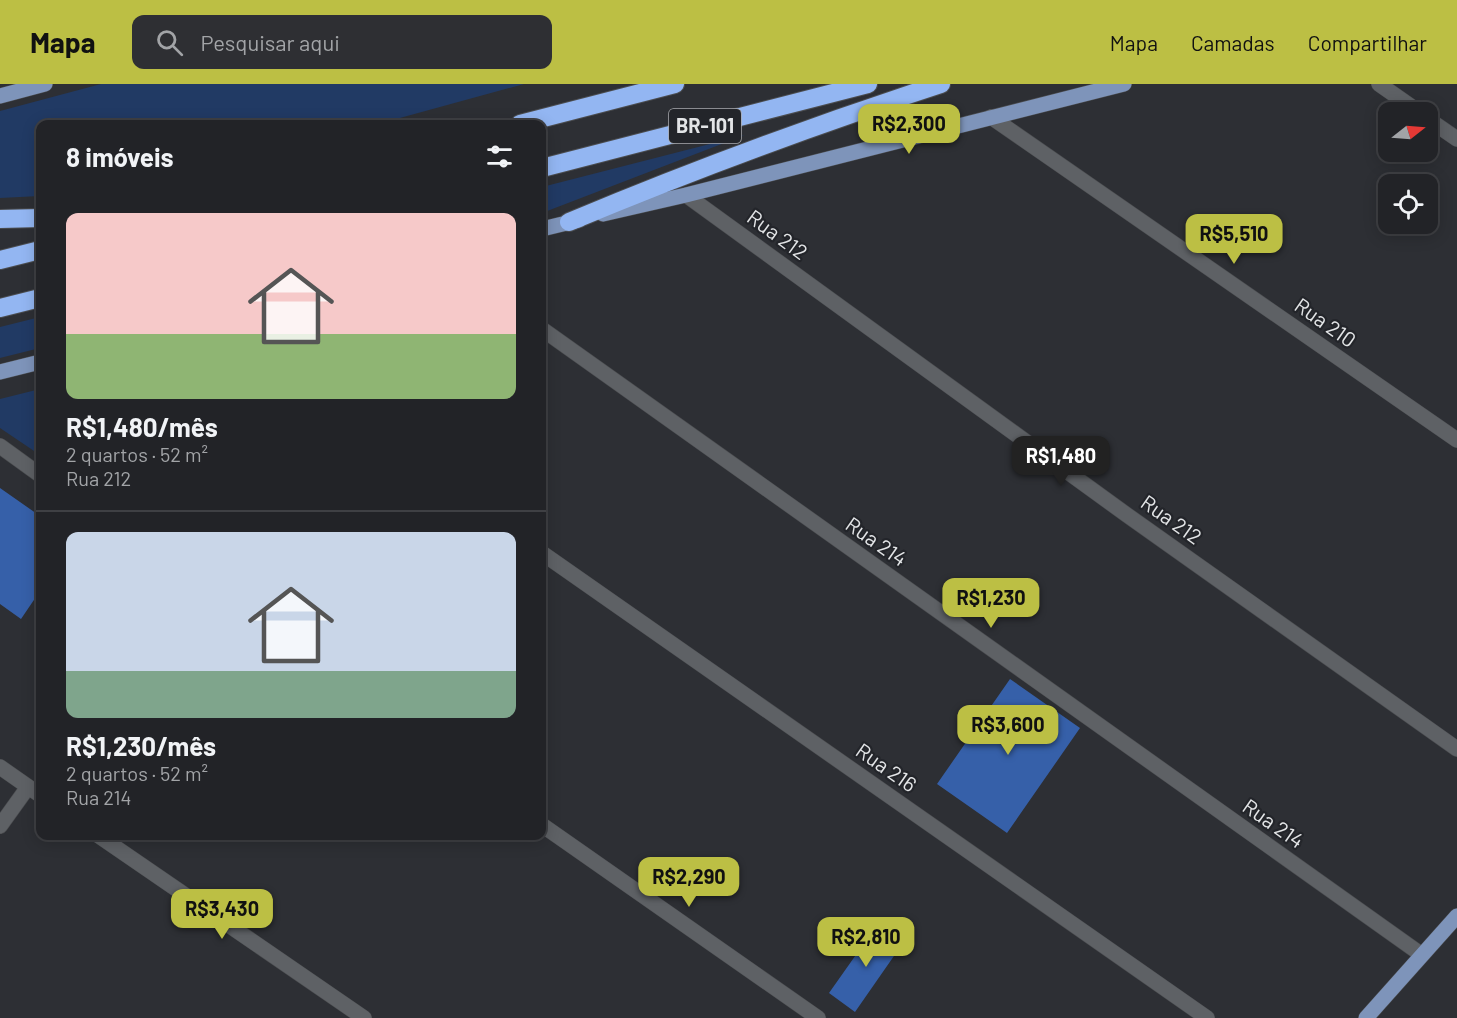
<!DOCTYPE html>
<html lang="pt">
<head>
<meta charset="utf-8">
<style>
  body { margin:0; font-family:Barlow,sans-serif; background:#2e2f33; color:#f1f3f6; height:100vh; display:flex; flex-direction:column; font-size:22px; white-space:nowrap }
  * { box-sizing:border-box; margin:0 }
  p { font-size:20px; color:#a2a4a7 }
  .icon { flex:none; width:33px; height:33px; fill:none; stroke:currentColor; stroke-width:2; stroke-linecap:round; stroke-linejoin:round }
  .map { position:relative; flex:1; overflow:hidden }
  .panel { position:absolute; left:36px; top:36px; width:510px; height:720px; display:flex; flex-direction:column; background:#222327; border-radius:12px; box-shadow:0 3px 15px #0003,0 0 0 2px #3f4044 }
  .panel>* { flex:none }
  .needle { width:39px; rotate:73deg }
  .controls { position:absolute; left:1378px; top:18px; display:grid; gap:12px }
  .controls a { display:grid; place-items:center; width:60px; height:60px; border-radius:12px; background:#222327; box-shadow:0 3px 15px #0003,0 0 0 2px #3f4044; font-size:30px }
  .price { position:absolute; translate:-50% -51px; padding:0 14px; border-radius:12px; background:#bcbf44; color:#111; font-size:20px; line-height:39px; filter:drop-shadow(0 2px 3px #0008) }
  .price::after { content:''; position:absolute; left:50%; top:36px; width:18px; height:14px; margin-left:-9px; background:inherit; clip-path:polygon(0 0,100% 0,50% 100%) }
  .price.selected { background:#222; color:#fff }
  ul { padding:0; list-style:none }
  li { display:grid; align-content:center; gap:12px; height:318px; padding:0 30px }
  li+li { border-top:2px solid #3f4044 }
  li span { display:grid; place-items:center; height:186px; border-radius:12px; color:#555 }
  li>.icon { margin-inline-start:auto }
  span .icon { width:108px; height:108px; fill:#fffc; stroke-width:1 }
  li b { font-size:26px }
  h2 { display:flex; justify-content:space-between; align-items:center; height:72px; padding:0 30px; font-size:26px }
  header { display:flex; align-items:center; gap:36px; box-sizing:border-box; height:84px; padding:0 30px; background:#bcbf44; color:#111 }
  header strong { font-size:28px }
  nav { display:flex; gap:33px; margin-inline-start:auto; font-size:21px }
  .search { width:420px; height:54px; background:#2e2f33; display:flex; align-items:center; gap:15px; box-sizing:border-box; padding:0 21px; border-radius:12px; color:#a2a4a7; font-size:22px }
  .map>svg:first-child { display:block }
  .green { fill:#213a64 }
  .building { fill:#3660a9 }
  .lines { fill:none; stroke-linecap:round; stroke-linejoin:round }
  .minor-casing { stroke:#4b4d50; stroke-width:16 }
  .major-casing { stroke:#4b4d50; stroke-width:16 }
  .highway-casing { stroke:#4b4d50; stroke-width:20 }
  .minor { stroke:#5e6165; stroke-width:15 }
  .major { stroke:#7e94ba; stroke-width:15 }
  .highway { stroke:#93b6f2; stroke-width:18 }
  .labels { text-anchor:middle; stroke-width:4.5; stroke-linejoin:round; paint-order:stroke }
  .shield { fill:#23252a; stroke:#a9abae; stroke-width:1.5 }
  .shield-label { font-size:20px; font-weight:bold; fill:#e3e5e7 }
  .street-label { font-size:21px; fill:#e3e5e7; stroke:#23252a }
</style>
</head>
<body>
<header>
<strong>Mapa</strong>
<div class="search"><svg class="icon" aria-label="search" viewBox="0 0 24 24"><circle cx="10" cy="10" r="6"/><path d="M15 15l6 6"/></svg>Pesquisar aqui</div>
<nav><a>Mapa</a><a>Camadas</a><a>Compartilhar</a></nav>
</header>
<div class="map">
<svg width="1457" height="934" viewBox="0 0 1457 934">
  <rect width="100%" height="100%" fill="#2d2f34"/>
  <!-- green -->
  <path class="green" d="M101 0H524L378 40H40V112L0 114V27Z
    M745 51 542 129V103Z
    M40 233V264L0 274V243Z
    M40 305V371L0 344V315Z"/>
  <!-- building -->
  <path class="building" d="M0 404 40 432V507L21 535 0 520Z
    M1010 595 1080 644 1007 749 937 700Z
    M877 841 903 859 855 928 829 909Z"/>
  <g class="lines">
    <defs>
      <path id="minor" d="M1379 0 1419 28
        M991 33 1457 356
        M1428 35 1457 55
        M686 111 1127 431 1457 665
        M542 245 1422 871
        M0 362 40 391
        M542 469 1207 934
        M0 683 40 711
        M542 741 818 934
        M0 742 28 703
        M99 752 364 934"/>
      <path id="major" d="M0 12 45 0
        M603 130 686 111 1124 0
        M542 145 579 136
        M0 288 40 278
        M1366 934 1457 832"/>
      <path id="highway" d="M520 40 675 0
        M542 84 868 0
        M0 135 40 134
        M569 138C691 87 815 41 941 0
        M0 176 40 166
        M0 224 40 214"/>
    </defs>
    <!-- minor casing -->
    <use href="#minor" class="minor-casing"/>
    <!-- major casing -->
    <use href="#major" class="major-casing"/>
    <!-- highway casing -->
    <use href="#highway" class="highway-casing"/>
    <!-- minor -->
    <use href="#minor" class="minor"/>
    <!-- major -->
    <use href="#major" class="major"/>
    <!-- highway -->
    <use href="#highway" class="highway"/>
  </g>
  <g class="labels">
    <!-- shield labels -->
    <rect class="shield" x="669" y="25" width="72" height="34" rx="4.5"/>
    <g class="shield-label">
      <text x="705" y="49">BR-101</text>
    </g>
    <!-- street labels -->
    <g class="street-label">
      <text transform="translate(777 151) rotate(36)" y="7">Rua 212</text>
      <text transform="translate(1325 239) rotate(35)" y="7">Rua 210</text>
      <text transform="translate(1171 436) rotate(35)" y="7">Rua 212</text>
      <text transform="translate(876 458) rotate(35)" y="7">Rua 214</text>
      <text transform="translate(886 684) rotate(35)" y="7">Rua 216</text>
      <text transform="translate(1273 740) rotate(35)" y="7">Rua 214</text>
    </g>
  </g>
</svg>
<div class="controls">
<a><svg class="needle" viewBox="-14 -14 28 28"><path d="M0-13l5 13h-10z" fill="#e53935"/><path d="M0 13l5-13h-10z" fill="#a2a4a7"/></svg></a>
<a><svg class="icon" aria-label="locate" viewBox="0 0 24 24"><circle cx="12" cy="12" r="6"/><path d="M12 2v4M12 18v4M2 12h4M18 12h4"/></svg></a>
</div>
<b class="price" style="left:909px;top:71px">R$2,300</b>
<b class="price" style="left:1234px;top:181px">R$5,510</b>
<b class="price selected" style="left:1061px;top:403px">R$1,480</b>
<b class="price" style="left:991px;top:545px">R$1,230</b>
<b class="price" style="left:1008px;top:672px">R$3,600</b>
<b class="price" style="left:689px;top:824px">R$2,290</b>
<b class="price" style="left:222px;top:856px">R$3,430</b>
<b class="price" style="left:866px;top:884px">R$2,810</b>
<section class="panel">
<h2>8 imóveis<svg class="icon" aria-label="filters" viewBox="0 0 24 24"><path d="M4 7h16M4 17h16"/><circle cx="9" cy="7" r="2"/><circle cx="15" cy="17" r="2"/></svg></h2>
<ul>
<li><span style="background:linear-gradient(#f6c9c9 65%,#8fb573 0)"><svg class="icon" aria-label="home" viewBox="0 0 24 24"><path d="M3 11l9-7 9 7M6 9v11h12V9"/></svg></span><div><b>R$1,480/mês</b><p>2 quartos · 52 m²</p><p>Rua 212</p></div></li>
<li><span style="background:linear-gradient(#c9d6e8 75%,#7fa58c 0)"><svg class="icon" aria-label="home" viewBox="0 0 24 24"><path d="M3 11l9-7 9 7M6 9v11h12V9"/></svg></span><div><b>R$1,230/mês</b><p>2 quartos · 52 m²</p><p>Rua 214</p></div></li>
</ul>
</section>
</div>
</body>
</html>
